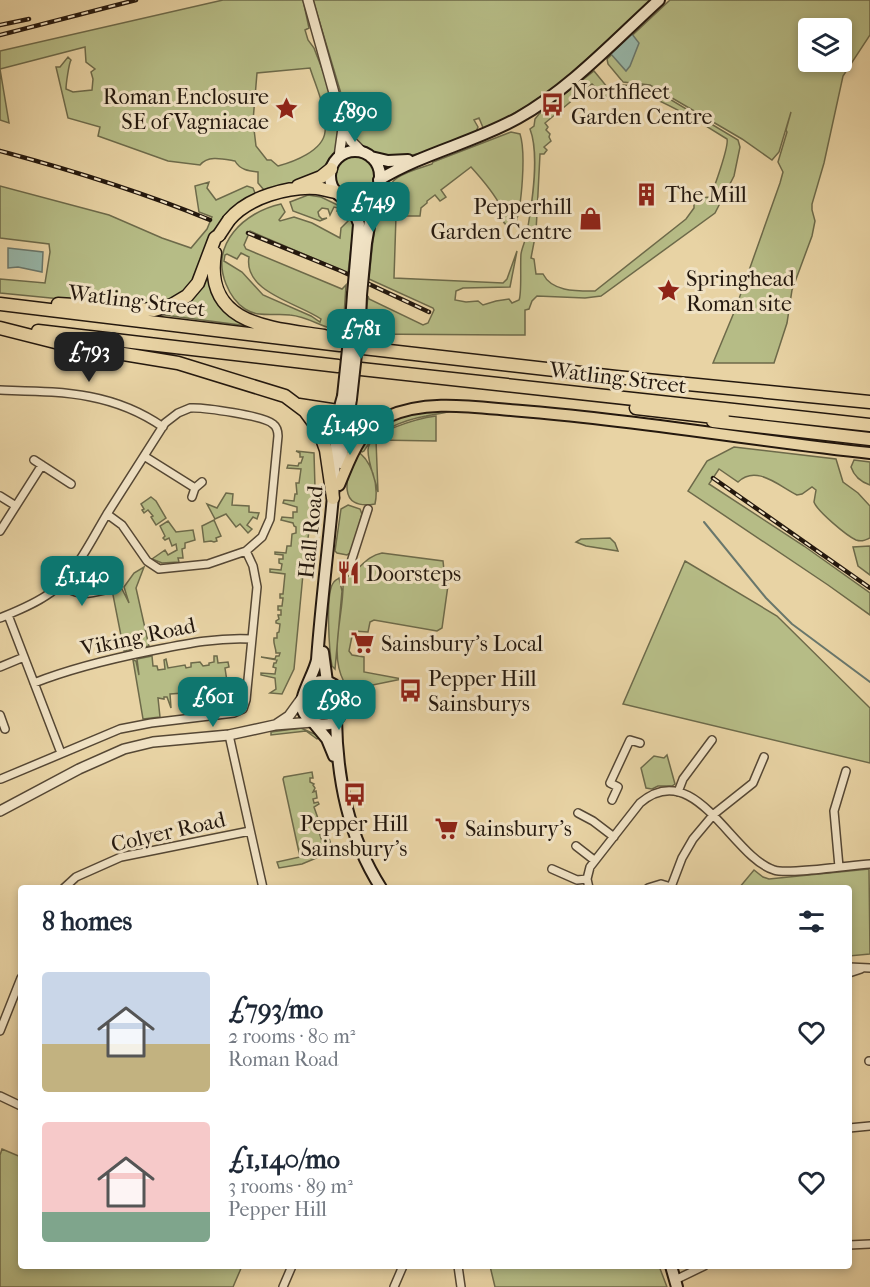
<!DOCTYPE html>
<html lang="en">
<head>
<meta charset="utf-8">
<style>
  body { margin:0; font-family:"IM FELL French Canon",serif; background:#f6f6f7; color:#1f2937; height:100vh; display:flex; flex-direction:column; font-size:22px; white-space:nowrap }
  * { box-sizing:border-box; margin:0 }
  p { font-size:20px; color:#747a83 }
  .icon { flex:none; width:33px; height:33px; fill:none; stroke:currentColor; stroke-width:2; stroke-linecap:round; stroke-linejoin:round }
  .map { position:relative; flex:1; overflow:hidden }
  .sheet { position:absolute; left:18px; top:885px; width:834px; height:384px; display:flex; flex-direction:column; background:#fff; border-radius:6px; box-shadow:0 3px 9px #0003 }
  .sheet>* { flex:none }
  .buttons { position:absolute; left:798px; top:18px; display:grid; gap:12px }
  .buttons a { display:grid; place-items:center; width:54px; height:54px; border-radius:6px; background:#fff; box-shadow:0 3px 9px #0003; font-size:30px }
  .price { position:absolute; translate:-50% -51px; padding:0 14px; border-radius:12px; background:#0f766e; color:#fff; font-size:20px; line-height:39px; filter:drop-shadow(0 2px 3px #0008) }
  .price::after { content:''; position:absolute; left:50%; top:36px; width:18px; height:14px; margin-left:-9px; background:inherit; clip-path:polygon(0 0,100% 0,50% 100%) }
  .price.selected { background:#222; color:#fff }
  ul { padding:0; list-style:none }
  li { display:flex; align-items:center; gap:18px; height:150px; padding:0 24px }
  li span { display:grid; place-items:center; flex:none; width:168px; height:120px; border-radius:6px; color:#555 }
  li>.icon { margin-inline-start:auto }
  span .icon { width:72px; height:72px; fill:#fffc; stroke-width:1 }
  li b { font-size:26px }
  h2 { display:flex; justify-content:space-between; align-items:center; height:72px; padding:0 24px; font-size:26px }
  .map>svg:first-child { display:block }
  .green { fill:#b6bc86; stroke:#6d6a4a; stroke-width:1.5; fill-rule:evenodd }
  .water { fill:#97b7aa; stroke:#69776c; stroke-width:1.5 }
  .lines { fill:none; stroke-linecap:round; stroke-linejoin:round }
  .stream { stroke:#69776c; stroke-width:2 }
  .minor-casing { stroke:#554734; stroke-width:10 }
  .tertiary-casing { stroke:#554734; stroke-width:12 }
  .secondary-casing { stroke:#24180e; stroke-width:14 }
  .primary-casing { stroke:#24180e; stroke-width:14 }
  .trunk-casing { stroke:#24180e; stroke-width:15 }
  .minor { stroke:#f0e2c4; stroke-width:7 }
  .tertiary { stroke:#f0e2c4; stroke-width:9 }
  .secondary { stroke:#f0e2c4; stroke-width:10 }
  .primary { stroke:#e8d3a4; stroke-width:10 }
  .trunk { stroke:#e8d3a4; stroke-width:12 }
  .rail-casing { stroke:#24180e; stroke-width:4.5 }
  .rail { stroke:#f0e2c4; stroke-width:2; stroke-dasharray:7; stroke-linecap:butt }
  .secondary-bridge-casing { stroke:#24180e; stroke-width:14; stroke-linecap:butt }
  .trunk-bridge-casing { stroke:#24180e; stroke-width:15; stroke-linecap:butt }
  .secondary-bridge { stroke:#f0e2c4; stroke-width:10 }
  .trunk-bridge { stroke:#e8d3a4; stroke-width:12 }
  .labels { text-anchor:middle; stroke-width:6; stroke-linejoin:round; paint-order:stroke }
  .poi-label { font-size:22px; fill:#24180e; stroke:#f0e2c4; text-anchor:start }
  .street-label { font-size:22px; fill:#24180e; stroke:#f0e2c4 }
</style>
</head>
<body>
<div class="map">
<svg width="870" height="1287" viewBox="0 0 870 1287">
  <rect width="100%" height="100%" fill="#e8d3a4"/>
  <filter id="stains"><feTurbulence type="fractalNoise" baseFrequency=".00333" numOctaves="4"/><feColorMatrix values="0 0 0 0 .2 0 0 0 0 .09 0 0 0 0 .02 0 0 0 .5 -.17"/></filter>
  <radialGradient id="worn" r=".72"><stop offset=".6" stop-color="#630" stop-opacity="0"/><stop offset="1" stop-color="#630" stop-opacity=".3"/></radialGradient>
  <!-- green -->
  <path class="green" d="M223 0H303L309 28 305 30 308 40 314 48C326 81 358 146 320 173 307 182 286 186 272 191L264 190 258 183V172C249 171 240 170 235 161 223 159 208 155 200 165L168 161 98 136 100 127 68 118 56 67H60L68 57 71 60C69 63 66 84 66 89L73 92 92 90 93 79 91 72 95 69 86 62 85 47 0 69 9 123 0 120V51ZM310 68C316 87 328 112 325 132 323 151 293 162 278 166L271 160H267L256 146 253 121 257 73Z
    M313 0H654L561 82 529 105 484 130 479 118 474 120 478 127 475 134C436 148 374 181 348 128L351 127Z
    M670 0H870V35L843 76 824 163 812 204V210L815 221 812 236 792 290 787 323 774 363H713L735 310 780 183 783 172 778 162 787 132 786 130 791 112 779 152 772 160 742 139 650 85 623 82 608 64 607 59ZM808 28H842V62H808Z
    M594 71 608 88 610 98 606 97 592 84 545 123 548 127 546 130 550 134 549 137 551 141 544 147 547 150 544 154H540L536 232 531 258 534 259 536 274H543C552 292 577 291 595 291L686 219 694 208V194L701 198 709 197C714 191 729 145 727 139 713 130 653 93 639 95 633 95 628 100 622 101L619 97 621 85 648 86 738 140 740 147 734 176 715 213 601 296 585 298 537 296 532 301 529 309 525 310V335L364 334 368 296 369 299 423 325 428 323 434 310 433 308 369 279C372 253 374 194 397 178 407 171 420 168 432 164L433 162 511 132 520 134C526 152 522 207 515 225L510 227C499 222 504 216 501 207 494 193 481 178 471 167L441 190 446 197 440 201 435 195 427 201V203L421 208 420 216H396L394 278 503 283 507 279 517 251 510 287 463 288 456 291 455 300 466 302 478 301 483 305 496 301 509 299 512 303 519 300C522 294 520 265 521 254 522 247 526 240 527 232 532 204 540 155 530 129L534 126 535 119 539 114Z
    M335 176a20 20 0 1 1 40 0a20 20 0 1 1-40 0Z
    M209 182 207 188 216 200 247 186 253 188 255 193 252 197 242 202 197 274 185 291 172 299 154 304 61 299 0 293V279L45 283 50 252 49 244 0 238V186L109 215 162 238 191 248 207 229 212 217 199 212 195 186Z
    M308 195 321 197 348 210 354 223 348 273 250 231 244 245 246 249 342 289 346 285 343 331C322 329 311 317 290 315 275 313 259 318 245 309 236 303 230 294 226 284 210 244 244 212 281 204L285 212 279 220 280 221 294 217 312 223 340 238 341 228 348 221 344 211H337L338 208 334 207 330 215 328 209 322 208 318 212 319 216 322 219 327 218 320 221 293 211 290 202ZM241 253 249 257C243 292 298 303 321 319L320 322 311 316 263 295 242 272 224 261 225 255 227 254 237 259Z
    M209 263 213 283 248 326 141 312 177 305Z
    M423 411H450C442 414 434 414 426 416 404 420 374 431 364 451L362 452 358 445 387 420Z
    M436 416V441L376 440 378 492C375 478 368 464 368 450 368 431 421 418 436 416Z
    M734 447 836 459 843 482 858 493 870 506V538C865 540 862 542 856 540 847 536 817 511 814 502L816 490 812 487 802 494 797 495C779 486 756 464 738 482L719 469 709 484 804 546 870 593V615L828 585 688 491 707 461Z
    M355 450C372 459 379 485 375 504 334 511 348 473 355 450Z
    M296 451 314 453 315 488 303 574 294 669 282 694 270 693 276 689 275 678 261 675V673L275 674 276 668 273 667 274 663H276L277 660 261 657 275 659 276 656H279L280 653H276C276 647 273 645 274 638H277V633L279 632 280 624 276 623V621L279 619 278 615H281V610H278V606H282L283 598H280V594H283L285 574 270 572V569L281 570 282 564 279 563V559H283V555L275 554V552L286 553 287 546H291L292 534 296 533V527L294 526 293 523 281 520 282 517 293 518V512H297V507L283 503 284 500 294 501 295 494H297L296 483H299L301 469 287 468 288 465 298 466 299 463H301L303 457H300V453Z
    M854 460 870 462V485C861 482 854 476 851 467Z
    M226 493 233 494 232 505 249 506V512L259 513 257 519 253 517 247 525 252 529 248 533 240 524 236 527 226 514 215 519 207 504 217 508Z
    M151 497 156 501 166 518 156 525 151 517 153 516 148 510 144 513 142 510 144 509 141 504Z
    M348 505 360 509 362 514 352 552 347 555 337 553 335 551 341 509Z
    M214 520 221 536 216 538 217 541 214 542 211 541 204 542 202 526Z
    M168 521 176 532 193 530 195 540 185 543V548L182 549 183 558H178L179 562 162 563 152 559 165 550 168 555 177 550 176 544 172 546 169 538 165 540 163 538 165 536 160 526Z
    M610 538 615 543 618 551 586 546 576 542 581 539Z
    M870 546V575L858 566 853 547Z
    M382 553 443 561 444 570 450 571 442 628 437 631 374 620 370 622 368 632 353 631 349 651 352 655 364 657V672L402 679 358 688 344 682C328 652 345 612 343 579 358 573 365 556 382 553Z
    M685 561 777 616 870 708V763L623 704Z
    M144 567 136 588 149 646 129 650 126 638 127 651H124L112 590 122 589 129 603 124 587 134 573Z
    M339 578 342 591 335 669 332 666C329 650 326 599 332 585 334 580 335 581 339 578Z
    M152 656 153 666H157L158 670 165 669 164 660 166 659 168 668 185 665 186 668 191 667V663L200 662 203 666 209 665V663L214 662V656H217L218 663 228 662 229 667 225 668 228 688 223 689 224 699 220 700 219 692 212 693 211 689H204L205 704H203L201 693 188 695 189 704 186 706 184 693 170 694 171 708 167 697H164V699L158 698 160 717 143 719 133 660 136 661 139 675 137 659Z
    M313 705a7 7 0 1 1 14 0a7 7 0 1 1-14 0Z
    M301 728 321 737 317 739 306 731 271 735V732Z
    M667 755 675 784 672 786H658L652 789 646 788 641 768 654 756 664 758Z
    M312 772 313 778H310V782L314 784 313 785 315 788 313 792 316 791 317 798 313 799 314 803 318 802 319 804 314 807 321 827 318 829 322 841 329 838 333 851 302 864 279 868 277 862 300 857 283 779 284 777Z
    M869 869 870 954 849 956V888H739L754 870 763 877 769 879Z
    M2 1149 21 1157V1266H242L233 1287H0V1155Z
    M490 1266H659L667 1287H495Z"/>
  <!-- water -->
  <path class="water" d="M632 34 639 43 630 66 626 71 611 54Z
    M8 248 43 252 42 272 18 267 8 268Z"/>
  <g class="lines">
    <!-- stream -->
    <path class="stream" d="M704 522 766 598 792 624 870 682"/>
    <defs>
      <path id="minor" d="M0 390C60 392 111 391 163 427
        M190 408C203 407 265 416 273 424 277 427 278 431 278 436L270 519 262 537 246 551 208 564 159 569 147 561 122 525 107 514 165 423 178 413Z
        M144 456 195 488
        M34 460 71 484
        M0 496 16 506
        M192 497 195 488 202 482
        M0 531 42 465
        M351 562 368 509
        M62 583C77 600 95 592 113 588
        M8 615 61 753
        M0 618C17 611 35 604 50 593 74 577 92 539 107 514
        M0 667 24 657
        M34 683C72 668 110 659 150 651 185 644 217 637 252 639
        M0 715 5 729
        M229 735 263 888
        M1 779 120 729 151 723 234 713 243 709 246 700 257 587 253 566 246 551
        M678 792 683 779 712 740
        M612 800 618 787 610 783 630 740 640 743
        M578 813 593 821 614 837
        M576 846 594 860
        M839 867 834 811 846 771
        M552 869 577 880 587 879
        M64 888 76 877 121 857 250 831
        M589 888 587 879 590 867 640 803C695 756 732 857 774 870 787 875 852 865 870 864
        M648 888 661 884 671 887 682 858 693 839 714 814 753 783 764 757
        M849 967 870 968
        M849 973 861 969
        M0 1031 21 978
        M869 1061H870
        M0 1096 21 1106
        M849 1128 870 1126
        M849 1245 870 1244
        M458 1266 461 1287
        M675 1280 704 1266
        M283 1287 292 1266
        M394 1287 403 1266"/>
      <path id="tertiary" d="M308 0 343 125 351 141 361 151
        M339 157 343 128
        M277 724 289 716 302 698
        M0 811 79 769 124 749 153 742 229 735 275 725 313 722"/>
      <path id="secondary" d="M330 176a25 25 0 1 1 50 0a25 25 0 1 1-50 0Z
        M371 157 388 161 408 160
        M379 180C423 153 473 143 518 118 571 88 614 41 659 0
        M350 201 359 224 355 272
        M363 274 366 243 375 192
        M360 318 361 295
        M351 321 353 294
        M341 463 351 399
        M323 652 327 682
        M306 689C342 657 360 732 318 724 311 722 304 716 302 708 299 697 314 674 317 660 321 605 328 551 333 496 336 463 333 428 343 396
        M336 719C337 779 348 836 381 888
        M313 722 327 739 334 756
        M671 1266 677 1287"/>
      <path id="primary" d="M339 485C351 457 358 431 387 417 428 398 479 408 522 411 639 420 754 441 870 453"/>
      <path id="trunk" d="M298 186 321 177 331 169
        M229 220C248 197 289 186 317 188 323 189 329 191 336 192
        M215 253C203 326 273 328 324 336
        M0 304 340 345
        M58 304 154 310 172 305 187 296 198 283 215 238 219 235
        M0 328 63 344 178 363 285 396 305 411 319 430 326 450 333 498
        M38 331 338 366
        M363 348 616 377 870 402
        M361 369 870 425
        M299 405 338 411
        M636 408 723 418
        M713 421 870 439"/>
    </defs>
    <!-- minor casing -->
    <use href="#minor" class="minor-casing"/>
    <!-- tertiary casing -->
    <use href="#tertiary" class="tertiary-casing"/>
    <!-- secondary casing -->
    <use href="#secondary" class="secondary-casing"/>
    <!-- primary casing -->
    <use href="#primary" class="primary-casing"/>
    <!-- trunk casing -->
    <use href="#trunk" class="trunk-casing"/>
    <!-- minor -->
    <use href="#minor" class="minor"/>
    <!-- tertiary -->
    <use href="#tertiary" class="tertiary"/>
    <!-- secondary -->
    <use href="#secondary" class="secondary"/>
    <!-- primary -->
    <use href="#primary" class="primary"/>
    <!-- trunk -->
    <use href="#trunk" class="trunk"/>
    <defs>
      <path id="rail" d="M0 25 29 19
        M0 35 136 0
        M0 151C71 170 142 192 210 220
        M248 233 341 271 429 312
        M713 478 870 588"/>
    </defs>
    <!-- rail casing -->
    <use href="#rail" class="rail-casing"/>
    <!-- rail -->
    <use href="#rail" class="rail"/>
    <defs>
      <path id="secondary-bridge" d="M353 294 355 272
        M361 295 363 274
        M343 396 351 321
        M351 399 360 318"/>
      <path id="trunk-bridge" d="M219 235 229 220"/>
    </defs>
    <!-- secondary-bridge casing -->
    <use href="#secondary-bridge" class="secondary-bridge-casing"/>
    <!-- trunk-bridge casing -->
    <use href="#trunk-bridge" class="trunk-bridge-casing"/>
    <!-- secondary-bridge -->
    <use href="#secondary-bridge" class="secondary-bridge"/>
    <!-- trunk-bridge -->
    <use href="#trunk-bridge" class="trunk-bridge"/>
  </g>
  <!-- icons -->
  <defs>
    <symbol id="bus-bare" viewBox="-9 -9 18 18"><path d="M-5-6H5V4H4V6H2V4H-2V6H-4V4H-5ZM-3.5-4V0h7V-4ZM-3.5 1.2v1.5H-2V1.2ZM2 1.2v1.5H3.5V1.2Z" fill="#8f2418" stroke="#f0e2c4" stroke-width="2.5" paint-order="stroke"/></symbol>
    <symbol id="sight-bare" viewBox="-9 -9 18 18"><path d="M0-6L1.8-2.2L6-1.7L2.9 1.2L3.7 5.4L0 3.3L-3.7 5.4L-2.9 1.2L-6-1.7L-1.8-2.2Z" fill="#8f2418" stroke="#f0e2c4" stroke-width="2.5" paint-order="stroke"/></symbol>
    <symbol id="building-bare" viewBox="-9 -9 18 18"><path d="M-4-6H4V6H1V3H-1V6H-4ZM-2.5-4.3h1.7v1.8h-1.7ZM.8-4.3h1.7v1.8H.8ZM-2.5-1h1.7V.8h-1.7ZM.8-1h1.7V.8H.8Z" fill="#8f2418" stroke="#f0e2c4" stroke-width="2.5" paint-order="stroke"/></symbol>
    <symbol id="shop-bare" viewBox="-9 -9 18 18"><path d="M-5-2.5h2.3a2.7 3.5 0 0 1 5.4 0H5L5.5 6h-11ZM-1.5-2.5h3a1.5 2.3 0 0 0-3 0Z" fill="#8f2418" stroke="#f0e2c4" stroke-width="2.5" paint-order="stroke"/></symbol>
    <symbol id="restaurant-bare" viewBox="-9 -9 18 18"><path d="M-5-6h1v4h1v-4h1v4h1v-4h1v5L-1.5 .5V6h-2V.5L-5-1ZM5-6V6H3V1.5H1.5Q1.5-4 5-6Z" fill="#8f2418" stroke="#f0e2c4" stroke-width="2.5" paint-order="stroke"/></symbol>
    <symbol id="supermarket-bare" viewBox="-9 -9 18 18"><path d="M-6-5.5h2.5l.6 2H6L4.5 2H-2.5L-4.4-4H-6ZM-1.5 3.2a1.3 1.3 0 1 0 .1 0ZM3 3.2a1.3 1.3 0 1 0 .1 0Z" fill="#8f2418" stroke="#f0e2c4" stroke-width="2.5" paint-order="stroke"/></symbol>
  </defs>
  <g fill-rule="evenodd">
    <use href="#bus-bare" x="536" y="88" width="33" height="33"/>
    <use href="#sight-bare" x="270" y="92" width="33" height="33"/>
    <use href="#building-bare" x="630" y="178" width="33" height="33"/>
    <use href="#shop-bare" x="574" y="202" width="33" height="33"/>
    <use href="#sight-bare" x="652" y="274" width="33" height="33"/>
    <use href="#restaurant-bare" x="332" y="556" width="33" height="33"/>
    <use href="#supermarket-bare" x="346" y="626" width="33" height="33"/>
    <use href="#bus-bare" x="394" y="674" width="33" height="33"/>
    <use href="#bus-bare" x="338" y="778" width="33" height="33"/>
    <use href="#supermarket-bare" x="430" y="812" width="33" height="33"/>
  </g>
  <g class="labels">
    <!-- poi labels -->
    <g class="poi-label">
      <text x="571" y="99">Northfleet<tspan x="571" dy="25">Garden Centre</tspan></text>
      <text x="269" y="104" text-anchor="end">Roman Enclosure<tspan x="269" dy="25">SE of Vagniacae</tspan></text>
      <text x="665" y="202">The Mill</text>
      <text x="572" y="214" text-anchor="end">Pepperhill<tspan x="572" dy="25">Garden Centre</tspan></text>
      <text x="686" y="286">Springhead<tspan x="686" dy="25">Roman site</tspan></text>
      <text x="366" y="581">Doorsteps</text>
      <text x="381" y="651">Sainsbury's Local</text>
      <text x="428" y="686">Pepper Hill<tspan x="428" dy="25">Sainsburys</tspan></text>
      <text x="354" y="831" text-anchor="middle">Pepper Hill<tspan x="354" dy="25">Sainsbury's</tspan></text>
      <text x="465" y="836">Sainsbury's</text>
    </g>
    <!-- street labels -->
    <g class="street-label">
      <text transform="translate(137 300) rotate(7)" y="8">Watling Street</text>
      <text transform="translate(618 377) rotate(7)" y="8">Watling Street</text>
      <text transform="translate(310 532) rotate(-84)" y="8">Hall Road</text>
      <text transform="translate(138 636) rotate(-12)" y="8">Viking Road</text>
      <text transform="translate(168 831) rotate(-13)" y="8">Colyer Road</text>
    </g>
  </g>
  <rect width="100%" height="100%" filter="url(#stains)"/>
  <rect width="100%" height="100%" fill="url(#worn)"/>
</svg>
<div class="buttons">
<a><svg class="icon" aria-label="layers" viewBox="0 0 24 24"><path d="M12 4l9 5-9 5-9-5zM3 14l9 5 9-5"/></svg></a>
</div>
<b class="price" style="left:355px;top:143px">£890</b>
<b class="price" style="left:373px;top:233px">£749</b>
<b class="price" style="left:361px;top:360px">£781</b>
<b class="price selected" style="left:89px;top:383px">£793</b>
<b class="price" style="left:350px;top:456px">£1,490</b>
<b class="price" style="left:82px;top:607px">£1,140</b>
<b class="price" style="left:213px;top:728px">£601</b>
<b class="price" style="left:339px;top:731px">£980</b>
<section class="sheet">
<h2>8 homes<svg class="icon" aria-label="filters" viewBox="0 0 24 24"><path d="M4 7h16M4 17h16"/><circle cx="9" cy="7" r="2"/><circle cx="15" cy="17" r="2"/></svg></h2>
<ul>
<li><span style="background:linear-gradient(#c9d6e8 60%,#c2b280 0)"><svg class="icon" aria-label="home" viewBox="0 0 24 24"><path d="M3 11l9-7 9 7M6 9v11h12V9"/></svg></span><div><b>£793/mo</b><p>2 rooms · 80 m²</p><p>Roman Road</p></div><svg class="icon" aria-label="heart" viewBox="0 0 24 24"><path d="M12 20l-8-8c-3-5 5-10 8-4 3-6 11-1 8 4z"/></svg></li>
<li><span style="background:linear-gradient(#f6c9c9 75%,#7fa58c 0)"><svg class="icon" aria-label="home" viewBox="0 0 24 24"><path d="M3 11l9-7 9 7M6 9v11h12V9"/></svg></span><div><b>£1,140/mo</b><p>3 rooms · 89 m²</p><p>Pepper Hill</p></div><svg class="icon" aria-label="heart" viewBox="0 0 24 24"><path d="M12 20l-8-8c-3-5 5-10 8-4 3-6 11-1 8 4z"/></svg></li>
</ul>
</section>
</div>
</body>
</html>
